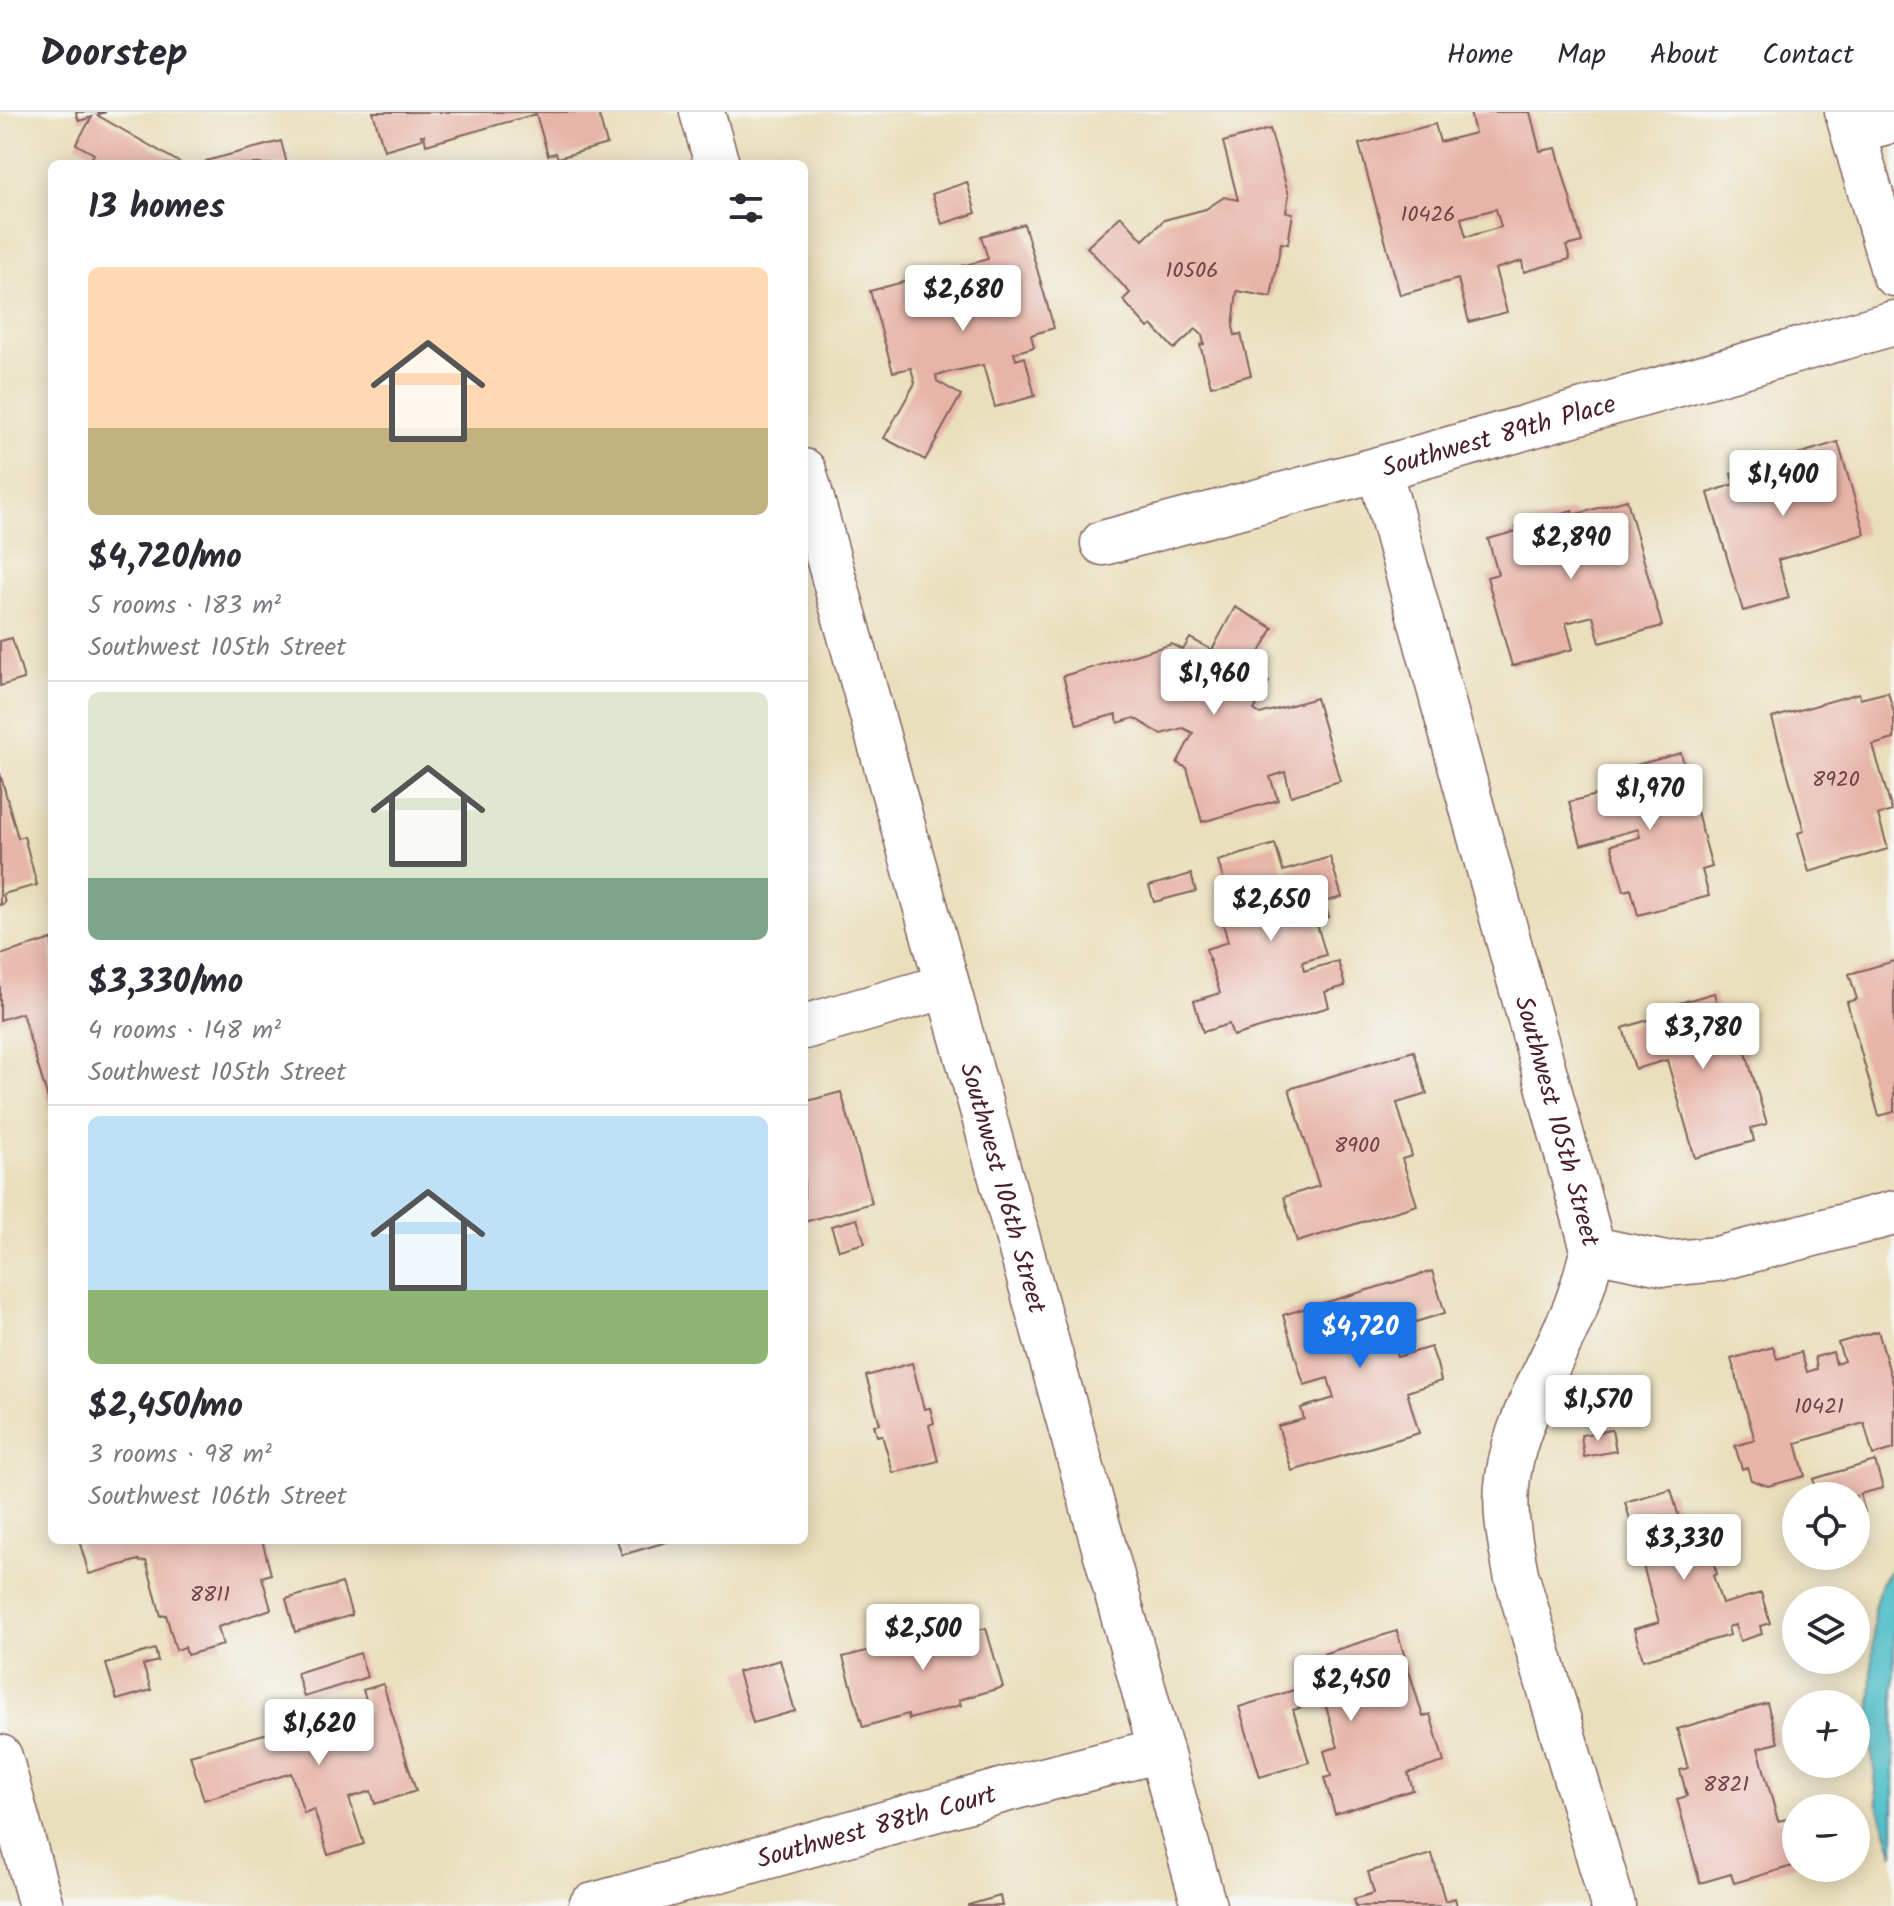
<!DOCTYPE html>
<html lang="en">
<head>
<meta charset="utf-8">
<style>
  body { margin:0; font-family:Kalam,sans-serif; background:#f2f2f3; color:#2b2b33; height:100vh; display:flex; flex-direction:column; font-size:30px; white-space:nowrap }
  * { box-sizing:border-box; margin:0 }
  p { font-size:26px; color:#7c7c81 }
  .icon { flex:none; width:44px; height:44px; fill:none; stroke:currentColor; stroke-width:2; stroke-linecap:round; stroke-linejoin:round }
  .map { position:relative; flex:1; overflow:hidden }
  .sheet { position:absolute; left:48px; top:48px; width:760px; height:1384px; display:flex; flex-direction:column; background:#fff; border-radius:12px; box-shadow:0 4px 20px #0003 }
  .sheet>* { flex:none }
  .controls { position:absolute; left:1782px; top:1370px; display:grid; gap:16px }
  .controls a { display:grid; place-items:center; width:88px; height:88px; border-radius:50%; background:#fff; box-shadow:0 4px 20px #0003; font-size:40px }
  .price { position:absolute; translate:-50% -68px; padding:0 18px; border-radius:8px; background:#fff; color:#222; font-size:26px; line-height:52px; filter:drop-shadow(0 2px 4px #0008) }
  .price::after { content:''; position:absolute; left:50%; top:48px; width:24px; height:18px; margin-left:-12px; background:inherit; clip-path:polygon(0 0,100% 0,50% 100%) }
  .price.selected { background:#1a73e8; color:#fff }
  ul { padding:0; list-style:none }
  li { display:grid; align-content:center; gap:16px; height:424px; padding:0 40px }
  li+li { border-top:2px solid #e1e1e2 }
  li span { display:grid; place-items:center; height:248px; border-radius:12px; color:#555 }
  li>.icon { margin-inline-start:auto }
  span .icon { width:144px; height:144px; fill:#fffc; stroke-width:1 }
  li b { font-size:34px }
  h2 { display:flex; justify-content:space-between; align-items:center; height:96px; padding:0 40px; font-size:34px }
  header { display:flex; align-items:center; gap:48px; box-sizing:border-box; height:112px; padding:0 40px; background:#fff; border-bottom:2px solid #e1e1e2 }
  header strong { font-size:38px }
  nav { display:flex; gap:44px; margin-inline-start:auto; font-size:28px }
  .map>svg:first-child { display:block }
  .water { fill:#54c1ca; stroke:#4f707a; stroke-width:2 }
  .building { fill:#e7b4a7; fill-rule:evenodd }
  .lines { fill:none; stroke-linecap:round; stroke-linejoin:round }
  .minor-casing { stroke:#82625e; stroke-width:47 }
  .minor { stroke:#fff; stroke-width:44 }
  .labels { text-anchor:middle; stroke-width:6; stroke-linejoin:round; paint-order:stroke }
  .number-label { font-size:22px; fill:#71444a }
  .street-label { font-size:26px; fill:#4a1f2b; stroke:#f6f6f2 }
</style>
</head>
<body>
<header>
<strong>Doorstep</strong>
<nav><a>Home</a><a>Map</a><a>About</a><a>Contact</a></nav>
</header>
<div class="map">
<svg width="1894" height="1794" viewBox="0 0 1894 1794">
  <rect width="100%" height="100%" fill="#f6f6f2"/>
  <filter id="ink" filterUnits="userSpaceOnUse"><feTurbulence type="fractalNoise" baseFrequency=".0125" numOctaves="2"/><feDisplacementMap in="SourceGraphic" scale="16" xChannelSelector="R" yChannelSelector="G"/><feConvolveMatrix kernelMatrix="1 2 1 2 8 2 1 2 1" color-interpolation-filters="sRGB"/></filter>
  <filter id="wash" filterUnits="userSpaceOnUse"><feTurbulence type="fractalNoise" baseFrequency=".006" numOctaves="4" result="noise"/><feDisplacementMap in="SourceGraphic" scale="32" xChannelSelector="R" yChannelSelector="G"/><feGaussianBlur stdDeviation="1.8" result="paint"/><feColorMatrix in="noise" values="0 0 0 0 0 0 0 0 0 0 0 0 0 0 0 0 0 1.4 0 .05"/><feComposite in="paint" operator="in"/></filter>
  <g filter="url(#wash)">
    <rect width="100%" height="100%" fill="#eadfbc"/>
    <!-- water -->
    <path class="water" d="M1894 1454V1743L1878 1694 1870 1621 1874 1497 1881 1471Z"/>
    <g id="blocks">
      <!-- building -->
      <path class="building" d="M76 0H106L97 3 182 52H88L94 42 76 32 92 5 79 9Z
        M373 0H598L607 32 558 46 556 41 548 43 536 2 426 33 424 23H421L422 27 384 38Z
        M1470 0H1530L1540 39 1556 36 1582 130 1566 134 1570 147 1524 160 1522 149 1495 157 1507 200 1469 210 1458 167 1400 183 1359 32 1435 12 1440 30 1475 21ZM1496 97 1501 115 1466 125 1461 106Z
        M1270 17 1289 83 1286 100 1293 101 1288 132 1281 131 1271 185 1237 179 1233 215 1235 223 1241 222 1251 263 1211 274 1200 233 1204 232 1202 223 1196 217 1174 237 1152 213 1148 216 1123 188 1130 181 1087 135 1121 104 1143 128 1164 108 1206 97 1224 85 1238 88 1223 30Z
        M281 29 287 52H207L206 49Z
        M967 70 976 101 942 112 932 82Z
        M1024 112 1054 216 1031 223 1034 235 1014 241 1016 248 1025 245 1035 284 995 295 983 253 936 263 937 269 961 283 925 348 884 326 915 271 911 256 893 260 870 179 988 147 981 124Z
        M1838 330 1865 422 1778 448 1789 486 1743 499 1708 381 1734 372 1731 362Z
        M1627 388 1662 514 1600 531 1593 504 1566 511 1573 537 1512 554 1487 465 1498 462 1488 427 1517 419 1516 415 1572 398 1573 403Z
        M1235 495 1273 516 1250 559 1269 570 1254 598 1260 602 1316 586 1340 669 1291 684 1285 660 1270 665 1278 688 1202 710 1187 656 1177 651 1193 621 1183 616 1161 622 1134 606 1118 611 1116 602 1077 613 1063 564 1172 532 1183 538 1190 526 1212 538Z
        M12 526 24 567 0 574V529Z
        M1888 580 1894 601V627L1873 633 1892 699 1878 703 1888 737 1809 760 1798 721 1804 719 1772 606 1859 581 1860 587Z
        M1681 641 1712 755 1702 758 1709 784 1638 803 1631 777 1624 779 1611 733 1640 725 1638 717 1581 733 1569 690 1604 681 1599 663Z
        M0 661 18 726 24 724 37 773 3 782 5 791 0 793Z
        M1275 732 1283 759 1330 745 1342 785 1324 790 1329 805 1316 809 1326 843 1302 850 1304 859 1338 849 1345 874 1325 880 1329 895 1233 924 1229 912 1203 920 1194 889 1220 881 1206 837 1228 830 1221 804 1233 801 1218 749Z
        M1191 762 1196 779 1154 790 1149 774Z
        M52 827V997H51L22 901 0 908V843Z
        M1894 849V1000L1879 1004 1847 890 1857 887 1849 862Z
        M1714 881 1722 908 1735 904 1767 1012 1751 1016 1754 1029 1695 1046 1667 948 1635 957 1623 916 1657 905 1655 898Z
        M1414 939 1427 982 1397 991 1412 1044 1402 1047 1417 1093 1297 1130 1284 1085 1319 1074 1289 977Z
        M841 980 872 1091 804 1110V990Z
        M857 1107 865 1131 839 1138 831 1114Z
        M1432 1159 1445 1201 1389 1218 1397 1245 1431 1235 1437 1252 1441 1269 1407 1280 1419 1321 1292 1359 1278 1314 1304 1307 1301 1296 1334 1286 1328 1266 1304 1273 1283 1203Z
        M1878 1219 1894 1275V1337L1873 1343 1864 1311 1796 1331 1805 1364 1768 1374 1751 1368 1747 1355 1742 1357 1735 1334 1755 1328 1731 1247 1773 1235 1777 1247 1801 1240 1807 1260 1817 1257 1815 1245 1833 1240 1836 1252 1844 1249 1838 1231Z
        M912 1251 924 1297 930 1296 932 1303 934 1311 929 1313 938 1349 893 1361 882 1323 877 1324 874 1313 880 1312 866 1264Z
        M1612 1318 1616 1339 1584 1345 1581 1323Z
        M1875 1349 1883 1376 1860 1382 1865 1400 1856 1403V1384H1818L1813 1367Z
        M1671 1377 1681 1413 1701 1408 1717 1462 1713 1463 1722 1492 1761 1481 1770 1511 1760 1514 1762 1522 1740 1529 1735 1513 1728 1515 1730 1523 1643 1548 1634 1517 1659 1510 1625 1390Z
        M79 1428H262L271 1462 262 1465 271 1497 218 1515 223 1533 187 1543 185 1535 176 1538 166 1503 161 1504 146 1449 140 1450 139 1448 89 1462Z
        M617 1428H670V1429L622 1443Z
        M342 1471 352 1503 295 1520 286 1487Z
        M964 1503 969 1521 986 1516 1003 1575 959 1588 961 1593 909 1607 908 1602 863 1615 843 1545 874 1537 875 1542 897 1535 893 1523Z
        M1397 1519 1423 1605 1430 1602 1444 1650 1408 1661 1413 1678 1335 1702 1324 1666 1331 1664 1324 1639 1338 1635 1324 1588 1293 1598 1309 1650 1260 1665 1239 1595 1307 1574 1300 1549Z
        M155 1537 158 1549 143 1553 151 1578 117 1588 106 1552Z
        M360 1541 367 1565 304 1585 297 1561Z
        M780 1548 795 1599 753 1611 738 1560Z
        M383 1572 416 1679 375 1692 371 1679 349 1686 364 1732 328 1743 314 1697 304 1701 291 1661 204 1688 190 1643 310 1609 313 1618 370 1600 363 1578Z
        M1767 1591 1778 1631 1758 1636 1778 1709 1787 1707 1796 1741V1753L1734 1771 1731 1762 1700 1771 1677 1687 1687 1684 1680 1658 1688 1656 1677 1617Z
        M1432 1742 1445 1789 1455 1786 1457 1794H1356L1354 1787 1374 1781 1368 1760Z
        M1000 1784 1002 1794H968V1793Z"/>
    </g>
  </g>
  <g filter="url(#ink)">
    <use href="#blocks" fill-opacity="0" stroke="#82625e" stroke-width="2"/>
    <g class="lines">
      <defs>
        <g id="minor">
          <path d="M702 0 717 52"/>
          <path d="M1847 0 1894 162"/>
          <path d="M1853 19 1894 8"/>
          <path id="s1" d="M1379 357 1593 1137C1587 1158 1582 1181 1573 1201 1550 1254 1516 1307 1508 1365 1503 1398 1510 1430 1516 1462L1613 1794"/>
          <path id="s2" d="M804 359 1204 1794"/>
          <path id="s3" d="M1103 431 1379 357 1894 211"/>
          <path d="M804 915 947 874"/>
          <path d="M1593 1137 1666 1152 1717 1147 1894 1101"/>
          <path d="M0 1645 41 1794"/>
          <path id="s4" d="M591 1794 1008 1677 1161 1638"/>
        </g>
      </defs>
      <!-- minor casing -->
      <use href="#minor" class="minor-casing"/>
      <!-- minor -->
      <use href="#minor" class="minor"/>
    </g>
  </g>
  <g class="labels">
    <!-- number labels -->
    <g class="number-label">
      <text x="1428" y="109">10426</text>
      <text x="1192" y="165">10506</text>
      <text x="1836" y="674">8920</text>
      <text x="1357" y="1040">8900</text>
      <text x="1819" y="1301">10421</text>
      <text x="210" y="1489">8811</text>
      <text x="1726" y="1679">8821</text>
    </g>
    <!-- street labels -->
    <g class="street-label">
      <text dy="9" stroke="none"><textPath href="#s3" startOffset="410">Southwest 89th Place</textPath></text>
      <text dy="9" stroke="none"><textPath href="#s1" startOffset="676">Southwest 105th Street</textPath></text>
      <text dy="9" stroke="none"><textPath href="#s2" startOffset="744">Southwest 106th Street</textPath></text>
      <text dy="9" stroke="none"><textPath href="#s4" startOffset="296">Southwest 88th Court</textPath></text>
    </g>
  </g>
</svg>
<div class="controls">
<a><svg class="icon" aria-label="locate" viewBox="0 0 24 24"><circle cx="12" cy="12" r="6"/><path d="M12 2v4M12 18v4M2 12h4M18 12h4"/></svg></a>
<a><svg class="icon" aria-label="layers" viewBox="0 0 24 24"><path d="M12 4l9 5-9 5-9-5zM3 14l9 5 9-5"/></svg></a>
<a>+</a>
<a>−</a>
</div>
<b class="price" style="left:963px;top:221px">$2,680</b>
<b class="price" style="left:1783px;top:406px">$1,400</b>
<b class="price" style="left:1571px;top:469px">$2,890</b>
<b class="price" style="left:1214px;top:605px">$1,960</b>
<b class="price" style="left:1650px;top:720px">$1,970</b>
<b class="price" style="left:1271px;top:831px">$2,650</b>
<b class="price" style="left:1703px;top:959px">$3,780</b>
<b class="price selected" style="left:1360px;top:1258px">$4,720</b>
<b class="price" style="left:1598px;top:1331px">$1,570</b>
<b class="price" style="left:1684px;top:1470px">$3,330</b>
<b class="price" style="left:923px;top:1560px">$2,500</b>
<b class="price" style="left:1351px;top:1611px">$2,450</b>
<b class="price" style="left:319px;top:1655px">$1,620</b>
<section class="sheet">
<h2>13 homes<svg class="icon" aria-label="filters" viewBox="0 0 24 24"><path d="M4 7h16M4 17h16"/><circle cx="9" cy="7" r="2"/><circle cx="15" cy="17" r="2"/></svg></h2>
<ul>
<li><span style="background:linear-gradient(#ffd9b3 65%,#c2b280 0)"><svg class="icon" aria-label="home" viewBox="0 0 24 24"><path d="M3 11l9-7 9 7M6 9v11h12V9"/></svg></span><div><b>$4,720/mo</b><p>5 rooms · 183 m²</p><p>Southwest 105th Street</p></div></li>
<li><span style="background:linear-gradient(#dfe7d0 75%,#7fa58c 0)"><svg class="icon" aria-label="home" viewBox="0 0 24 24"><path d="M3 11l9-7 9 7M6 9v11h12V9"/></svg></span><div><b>$3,330/mo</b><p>4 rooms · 148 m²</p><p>Southwest 105th Street</p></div></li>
<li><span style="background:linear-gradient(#bfe0f5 70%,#8fb573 0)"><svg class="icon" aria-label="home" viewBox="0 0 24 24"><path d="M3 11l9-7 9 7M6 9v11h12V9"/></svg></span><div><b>$2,450/mo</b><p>3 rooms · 98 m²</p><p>Southwest 106th Street</p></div></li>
</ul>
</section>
</div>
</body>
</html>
